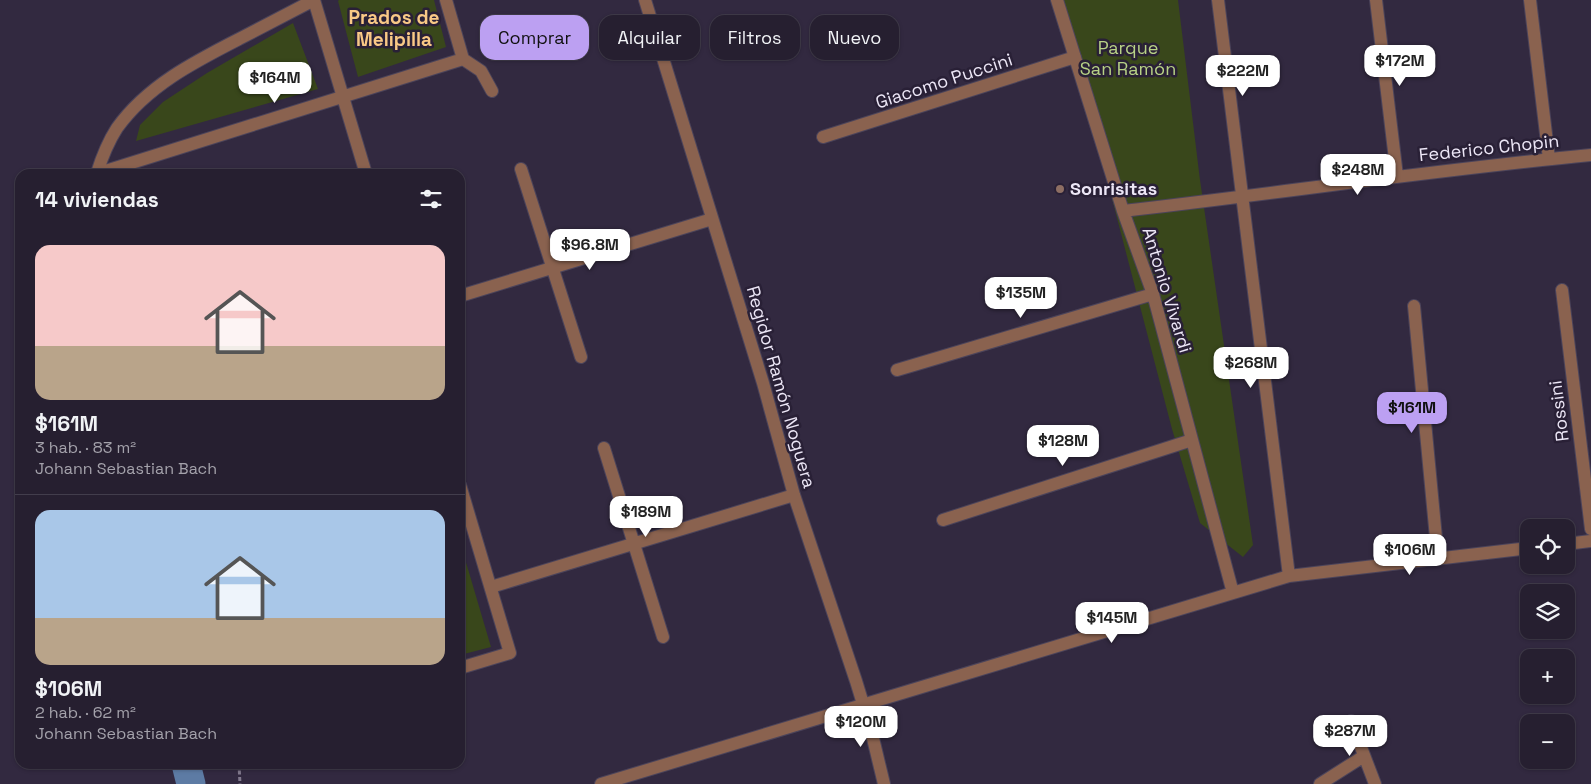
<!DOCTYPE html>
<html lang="es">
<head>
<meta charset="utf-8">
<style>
  body { margin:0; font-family:"Space Grotesk",sans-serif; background:#2e2738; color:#f1f3f6; height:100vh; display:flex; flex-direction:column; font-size:19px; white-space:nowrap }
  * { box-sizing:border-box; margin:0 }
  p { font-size:16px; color:#a4a2ab }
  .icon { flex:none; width:28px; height:28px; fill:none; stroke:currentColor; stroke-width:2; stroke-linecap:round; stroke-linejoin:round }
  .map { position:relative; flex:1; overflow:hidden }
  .details { position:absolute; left:15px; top:169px; width:450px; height:600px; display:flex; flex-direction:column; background:#261f30; border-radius:15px; box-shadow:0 1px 4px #0004,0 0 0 1px #423d4c }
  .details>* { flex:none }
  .banner { position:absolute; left:480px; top:15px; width:475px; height:45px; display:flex; gap:10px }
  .fabs { position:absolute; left:1520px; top:519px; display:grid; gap:10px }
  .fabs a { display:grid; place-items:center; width:55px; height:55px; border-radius:10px; background:#261f30; box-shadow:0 1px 4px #0004,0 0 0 1px #423d4c; font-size:25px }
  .price { position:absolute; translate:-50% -42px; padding:0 11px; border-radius:10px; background:#fff; color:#222; font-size:16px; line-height:32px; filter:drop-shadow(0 1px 2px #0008) }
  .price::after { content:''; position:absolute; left:50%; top:30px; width:15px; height:11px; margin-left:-8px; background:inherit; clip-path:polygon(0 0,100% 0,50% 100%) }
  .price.on { background:#bca0f2; color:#111 }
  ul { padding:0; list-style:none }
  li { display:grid; align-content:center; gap:10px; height:265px; padding:0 20px }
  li+li { border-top:1px solid #423d4c }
  li span { display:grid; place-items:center; height:155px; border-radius:15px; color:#555 }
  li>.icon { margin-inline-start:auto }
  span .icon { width:90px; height:90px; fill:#fffc; stroke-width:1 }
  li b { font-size:21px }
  h2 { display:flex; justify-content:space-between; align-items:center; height:60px; padding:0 20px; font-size:21px }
  .pill { padding:0 18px; border-radius:15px; background:#261f30; box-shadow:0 1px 4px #0004,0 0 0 1px #423d4c; font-size:18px; line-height:45px }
  .pill.on { background:#bca0f2; color:#111 }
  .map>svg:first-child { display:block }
  .green { fill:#39471b }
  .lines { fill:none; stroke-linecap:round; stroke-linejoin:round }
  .canal { stroke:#5d7ba4; stroke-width:29 }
  .street-casing { stroke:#4c445a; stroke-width:14 }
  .path { stroke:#827a8e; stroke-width:3; stroke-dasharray:4 2.5; stroke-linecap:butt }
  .street { stroke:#8a624f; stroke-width:12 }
  .education-dot { fill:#8d6e63; stroke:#292036; stroke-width:2 }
  .labels { text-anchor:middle; stroke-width:5; stroke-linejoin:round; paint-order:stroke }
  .park-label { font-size:18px; fill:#b8d286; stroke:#292036 }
  .street-label { font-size:18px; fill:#ede7f7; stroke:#292036 }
  .poi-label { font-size:18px; font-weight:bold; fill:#ede7f7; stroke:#292036; text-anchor:start }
  .neighbourhood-label { font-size:19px; font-weight:bold; fill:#f9c986; stroke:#292036 }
</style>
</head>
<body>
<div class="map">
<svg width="1591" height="784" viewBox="0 0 1591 784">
  <rect width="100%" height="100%" fill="#322940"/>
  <!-- green -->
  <path class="green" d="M339 0H434L446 47 358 77 338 1Z
    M1053 0H1178L1200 180 1253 545 1243 557 1200 523 1172 429 1105 172Z
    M293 23 318 89 136 141 140 125 163 102 207 73Z
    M460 542 491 647 464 654 460 642Z"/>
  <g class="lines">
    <!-- canal -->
    <path class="canal" d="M186 764 191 784"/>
    <defs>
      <path id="street" d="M314 0 366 174
        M446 0 463 59 481 71 492 91
        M645 0 763 383 794 495 856 681 871 730 884 784
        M1057 0 1123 211 1153 294 1233 593
        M1218 0 1289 576
        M1376 0 1397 176
        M1530 0 1549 159
        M823 137 1075 57
        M521 169 581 357
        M97 173C102 157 108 142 117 128 147 86 194 62 239 39 264 26 289 13 314 0
        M96 174 463 59
        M1123 211C1279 193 1435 170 1591 155
        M1562 290 1591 529
        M460 296 712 219
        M1414 306 1438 559
        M897 370 1153 294
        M604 448 663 637
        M460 485 510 653 460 668
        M943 520 1192 440
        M1566 544 1591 541
        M491 587 794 495
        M1351 721 1375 784
        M601 784 1289 576 1529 548
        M1320 784 1364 756"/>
    </defs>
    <!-- street casing -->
    <use href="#street" class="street-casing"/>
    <!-- path -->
    <path class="path" d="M239 764 240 784"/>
    <!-- street -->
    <use href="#street" class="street"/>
  </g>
  <!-- markers -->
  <circle class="education-dot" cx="1060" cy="189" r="5"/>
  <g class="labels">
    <!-- park labels -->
    <g class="park-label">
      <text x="1128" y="54">Parque<tspan x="1128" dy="21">San Ramón</tspan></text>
    </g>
    <!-- street labels -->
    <g class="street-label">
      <text transform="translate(944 81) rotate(-18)" y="6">Giacomo Puccini</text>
      <text transform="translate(1489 148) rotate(-6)" y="6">Federico Chopin</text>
      <text transform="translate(1167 290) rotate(73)" y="6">Antonio Vivardi</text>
      <text transform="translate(781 387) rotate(74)" y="6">Regidor Ramón Noguera</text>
      <text transform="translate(1559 411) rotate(-97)" y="6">Rossini</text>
    </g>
    <!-- poi labels -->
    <g class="poi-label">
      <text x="1070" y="195">Sonrisitas</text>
    </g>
    <!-- neighbourhood labels -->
    <g class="neighbourhood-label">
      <text x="394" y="24">Prados de<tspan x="394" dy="22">Melipilla</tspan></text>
    </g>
  </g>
</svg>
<div class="fabs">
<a><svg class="icon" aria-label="locate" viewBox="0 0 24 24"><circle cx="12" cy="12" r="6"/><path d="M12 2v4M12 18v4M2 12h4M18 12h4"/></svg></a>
<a><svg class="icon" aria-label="layers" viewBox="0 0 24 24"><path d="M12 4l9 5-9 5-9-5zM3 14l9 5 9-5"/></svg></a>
<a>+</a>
<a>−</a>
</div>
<b class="price" style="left:1400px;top:87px">$172M</b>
<b class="price" style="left:1243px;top:97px">$222M</b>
<b class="price" style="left:275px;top:104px">$164M</b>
<b class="price" style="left:1358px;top:196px">$248M</b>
<b class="price" style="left:590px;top:271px">$96.8M</b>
<b class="price" style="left:1021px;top:319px">$135M</b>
<b class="price" style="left:1251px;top:389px">$268M</b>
<b class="price on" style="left:1412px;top:434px">$161M</b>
<b class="price" style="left:1063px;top:467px">$128M</b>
<b class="price" style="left:646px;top:538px">$189M</b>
<b class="price" style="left:1410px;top:576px">$106M</b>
<b class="price" style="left:1112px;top:644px">$145M</b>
<b class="price" style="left:861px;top:748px">$120M</b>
<b class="price" style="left:1350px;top:757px">$287M</b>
<div class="banner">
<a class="pill on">Comprar</a>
<a class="pill">Alquilar</a>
<a class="pill">Filtros</a>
<a class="pill">Nuevo</a>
</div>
<section class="details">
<h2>14 viviendas<svg class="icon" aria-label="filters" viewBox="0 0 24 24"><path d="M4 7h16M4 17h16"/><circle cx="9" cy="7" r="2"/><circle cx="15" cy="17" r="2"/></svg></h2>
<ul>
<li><span style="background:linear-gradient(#f6c9c9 65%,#b9a48a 0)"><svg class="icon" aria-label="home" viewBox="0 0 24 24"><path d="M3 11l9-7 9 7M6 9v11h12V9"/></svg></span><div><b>$161M</b><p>3 hab. · 83 m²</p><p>Johann Sebastian Bach</p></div></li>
<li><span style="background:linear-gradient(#a9c7e8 70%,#b9a48a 0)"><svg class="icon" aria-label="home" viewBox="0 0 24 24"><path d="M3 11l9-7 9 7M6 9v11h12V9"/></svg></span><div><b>$106M</b><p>2 hab. · 62 m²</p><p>Johann Sebastian Bach</p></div></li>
</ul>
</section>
</div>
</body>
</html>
